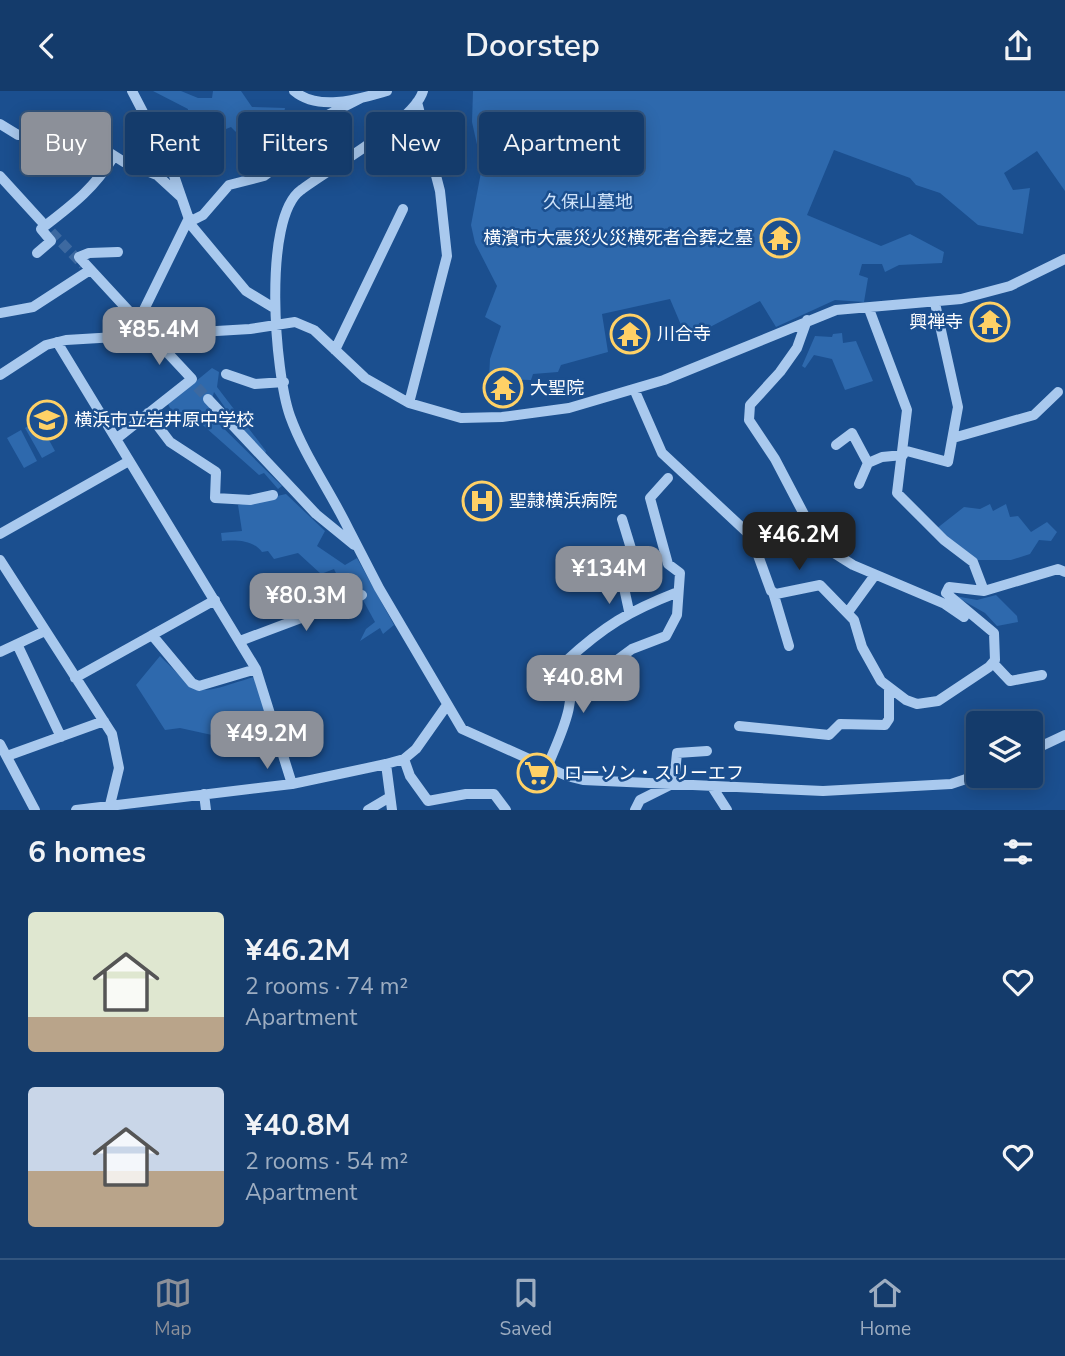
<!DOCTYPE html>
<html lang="en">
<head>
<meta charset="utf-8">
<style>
  body { margin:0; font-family:"Nunito Sans","Noto Sans JP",sans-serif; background:#214673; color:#f1f3f6; height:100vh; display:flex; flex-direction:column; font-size:26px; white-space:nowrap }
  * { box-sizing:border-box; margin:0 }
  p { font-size:23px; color:#9dadc1 }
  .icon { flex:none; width:38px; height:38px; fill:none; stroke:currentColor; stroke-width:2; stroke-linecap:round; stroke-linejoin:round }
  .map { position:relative; height:719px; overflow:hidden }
  .panel { display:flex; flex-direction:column; background:#143b6b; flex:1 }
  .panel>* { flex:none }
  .hud { position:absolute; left:21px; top:21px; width:700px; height:63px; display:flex; gap:14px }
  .buttons { position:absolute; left:966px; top:620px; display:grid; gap:14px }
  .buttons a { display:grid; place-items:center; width:77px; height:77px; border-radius:7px; background:#143b6b; box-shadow:0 4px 18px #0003,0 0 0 2px #33557e; font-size:35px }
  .price { position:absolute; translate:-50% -60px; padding:0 16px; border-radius:14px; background:#8c9099; color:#fff; font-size:23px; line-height:46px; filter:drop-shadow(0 2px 4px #0008) }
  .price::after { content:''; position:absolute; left:50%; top:42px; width:21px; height:16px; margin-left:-10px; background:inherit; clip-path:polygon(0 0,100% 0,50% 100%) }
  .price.current { background:#222; color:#fff }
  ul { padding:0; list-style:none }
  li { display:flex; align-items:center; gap:21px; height:175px; padding:0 28px }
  li span { display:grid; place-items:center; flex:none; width:196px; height:140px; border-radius:7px; color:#555 }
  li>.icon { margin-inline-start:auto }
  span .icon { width:84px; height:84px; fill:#fffc; stroke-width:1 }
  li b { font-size:30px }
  h2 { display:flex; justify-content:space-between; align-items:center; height:84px; padding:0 28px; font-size:30px }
  .pill { padding:0 24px; border-radius:7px; background:#143b6b; box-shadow:0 4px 18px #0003,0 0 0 2px #33557e; font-size:24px; line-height:63px }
  .pill.current { background:#8c9099; color:#fff }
  header { display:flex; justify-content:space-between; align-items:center; height:91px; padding:0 28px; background:#143b6b; font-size:32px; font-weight:600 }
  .menu { display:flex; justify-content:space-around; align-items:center; height:98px; border-top:2px solid #33557e; background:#143b6b; font-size:19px; color:#9dadc1 }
  .menu a { display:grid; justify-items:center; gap:4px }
  .menu .current { color:#8c9099 }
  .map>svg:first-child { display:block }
  .green { fill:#2e69ad }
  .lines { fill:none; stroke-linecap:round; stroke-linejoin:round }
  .minor-tunnel { stroke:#3d69a0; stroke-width:10; stroke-dasharray:10 5; stroke-linecap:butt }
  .minor { stroke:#a9c9ee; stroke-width:10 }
  .labels { text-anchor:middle; stroke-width:5; stroke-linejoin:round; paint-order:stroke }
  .park-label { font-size:18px; fill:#cfe3fa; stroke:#1b4f8f }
  .poi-label { font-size:18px; fill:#fff; stroke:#1b4f8f; text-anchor:start }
</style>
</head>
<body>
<header><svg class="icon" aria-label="back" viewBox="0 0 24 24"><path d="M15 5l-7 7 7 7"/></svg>Doorstep<svg class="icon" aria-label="share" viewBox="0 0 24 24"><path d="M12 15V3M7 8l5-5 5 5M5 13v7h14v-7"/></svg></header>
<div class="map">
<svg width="1065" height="719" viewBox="0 0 1065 719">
  <rect width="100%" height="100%" fill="#1b4f8f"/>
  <!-- green -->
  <path class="green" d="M153 0H181L198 7H212L213 0H241L252 16 285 17 284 22 266 23V37L257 42 250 33 236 41 231 36 201 48 187 31 188 18Z
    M473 0H1065V100L1037 60 1004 82 1013 99 1030 97 1023 143 978 134 940 102 916 94 910 87 834 59 807 124 881 155 910 143 944 161 942 172 899 174 885 181 882 173H862L859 184 868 187 864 211 835 209 776 236 760 210 687 248 670 208 602 223 608 261 561 274 558 281 533 283 531 289 489 288 490 268 501 235 485 226 497 195 475 152 471 134 482 76 472 31Z
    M842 242 843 252 856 250 873 290 845 299 832 268 814 264 805 277 802 275 815 245 832 246 833 243Z
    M212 277 219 281 217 296 266 360 265 363 238 335 214 301 208 322 282 395 278 398 264 382 259 384 196 328 191 331 187 326 183 327 172 321 168 313Z
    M38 329 55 360 42 367 25 337Z
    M21 339 37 370 24 377 7 347Z
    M286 403 325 440 317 455 345 474 357 467 394 534 383 543 380 537 360 550 366 538 375 531 359 502 347 505 334 478 321 483 298 462 274 468 268 460 262 461C253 449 237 449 222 450L221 442 242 440 238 414Z
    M990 413 993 420 1006 413 1010 426 1018 425 1031 441 1047 431 1057 441 1051 450 1039 449 1030 463 1011 469H977L936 438 964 416 980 418Z
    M996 504 1017 525 1018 531 997 535 985 522 955 505 977 509Z
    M160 565C204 609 196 603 254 586L271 640 212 644 180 637 165 639 136 594Z"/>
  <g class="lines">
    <!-- minor-tunnel -->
    <path class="minor-tunnel" d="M41 130 83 174
      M187 285 208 308"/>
    <!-- minor -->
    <path class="minor" d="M132 0 170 73 191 134 246 200 274 217
      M294 0C319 21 359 8 387 0
      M0 33 18 44 55 36 72 38 124 71 157 84 181 106
      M0 85 41 130
      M189 131 203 124 229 94 264 85 297 61 314 31 361 7
      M118 161 89 162 79 166 138 230
      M37 162 51 150 41 138C72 114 93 99 114 65
      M869 218 907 319 897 402 944 449 973 471 984 500 1058 478 1065 481
      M0 222 33 216 90 179
      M807 229 797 257 780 281 750 314 749 329 775 368 808 431 826 457 853 474 945 513 964 526
      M136 235 188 129
      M57 251 256 578 292 693
      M335 259 403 118
      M226 283 255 293 284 291
      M0 284 46 254 66 249 250 238 295 231 314 239 365 287 409 312 461 327 502 326 569 317 664 289 836 219 961 208 1010 195 1065 168
      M634 298 662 362 751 445 771 500 776 503 820 494 854 529 862 556 881 590 906 609 917 613 938 610 989 576 995 569 994 542 946 502 949 496 984 500
      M208 308 316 423 354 454
      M409 312 447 165 440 100 417 11
      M148 322 170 351 216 381 215 407 250 409 273 404
      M953 347 1034 324 1058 301
      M116 348 192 288 150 243
      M836 354 852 342 868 372 882 366 903 364
      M903 359 948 371 958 316 935 212
      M859 393 868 372
      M622 428 633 464 618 469 629 520
      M347 435 379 497 462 638 567 685 583 689 823 700 951 693 978 684
      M348 437C330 400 304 364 290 325 275 283 262 127 301 99 327 79 415 30 423 0
      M0 443 129 370
      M0 469 112 643 119 677 109 718
      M773 501 789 555
      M848 521 875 484
      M152 544 192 592 199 595 256 578
      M240 550 362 504
      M17 553 61 646
      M0 561 45 540
      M993 572 1010 590 1042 584
      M75 587 215 509
      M571 603 632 558 666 545 677 524 680 482 668 473 650 407 668 387
      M739 635 829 644 840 633 885 634 889 628V599
      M0 653 35 719
      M1031 660 1065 644
      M7 665 104 630
      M404 668 410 685 428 710 466 703H494L506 719
      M386 673 392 719
      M547 676C561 643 581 605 565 571 604 535 629 520 678 501
      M711 694 727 719
      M204 703 206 719
      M76 719 292 693 386 673 404 668 416 658 447 614
      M368 719 390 706
      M635 719 640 709 674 692 677 662 707 660"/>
  </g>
  <!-- icons -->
  <defs>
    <symbol id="temple-ring" viewBox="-11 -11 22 22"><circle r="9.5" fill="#1b4f8f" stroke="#ffd166" stroke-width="1.5"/><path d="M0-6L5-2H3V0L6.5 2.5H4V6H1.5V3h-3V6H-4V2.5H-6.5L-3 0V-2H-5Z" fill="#ffd166"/></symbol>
    <symbol id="school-ring" viewBox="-11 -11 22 22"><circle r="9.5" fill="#1b4f8f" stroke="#ffd166" stroke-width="1.5"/><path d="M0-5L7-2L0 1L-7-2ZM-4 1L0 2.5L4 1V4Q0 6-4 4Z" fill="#ffd166"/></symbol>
    <symbol id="hospital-ring" viewBox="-11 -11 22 22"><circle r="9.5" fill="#1b4f8f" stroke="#ffd166" stroke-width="1.5"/><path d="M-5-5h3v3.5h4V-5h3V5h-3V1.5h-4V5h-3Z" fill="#ffd166"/></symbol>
    <symbol id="supermarket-ring" viewBox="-11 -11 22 22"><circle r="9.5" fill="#1b4f8f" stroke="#ffd166" stroke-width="1.5"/><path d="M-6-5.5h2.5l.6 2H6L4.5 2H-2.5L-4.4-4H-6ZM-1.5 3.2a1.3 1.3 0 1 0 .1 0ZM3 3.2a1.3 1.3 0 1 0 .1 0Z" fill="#ffd166"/></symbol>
  </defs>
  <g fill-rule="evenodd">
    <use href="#temple-ring" x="758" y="125" width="44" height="44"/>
    <use href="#temple-ring" x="968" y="209" width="44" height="44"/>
    <use href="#temple-ring" x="608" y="221" width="44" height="44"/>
    <use href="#temple-ring" x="481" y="275" width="44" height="44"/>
    <use href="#school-ring" x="25" y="307" width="44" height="44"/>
    <use href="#hospital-ring" x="460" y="388" width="44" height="44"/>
    <use href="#supermarket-ring" x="515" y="660" width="44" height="44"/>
  </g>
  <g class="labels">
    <!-- park labels -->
    <g class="park-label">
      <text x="588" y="117">久保山墓地</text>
    </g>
    <!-- poi labels -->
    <g class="poi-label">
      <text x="753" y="153" text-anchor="end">横濱市大震災火災横死者合葬之墓</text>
      <text x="963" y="237" text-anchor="end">興禅寺</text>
      <text x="657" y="249">川合寺</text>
      <text x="530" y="303">大聖院</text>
      <text x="74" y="335">横浜市立岩井原中学校</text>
      <text x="509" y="416">聖隷横浜病院</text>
      <text x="564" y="688">ローソン・スリーエフ</text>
    </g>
  </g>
</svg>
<div class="buttons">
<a><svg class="icon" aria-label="layers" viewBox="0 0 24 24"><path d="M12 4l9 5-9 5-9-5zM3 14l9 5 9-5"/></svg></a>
</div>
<b class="price" style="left:159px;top:276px">¥85.4M</b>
<b class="price current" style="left:799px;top:481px">¥46.2M</b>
<b class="price" style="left:609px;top:515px">¥134M</b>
<b class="price" style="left:306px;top:542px">¥80.3M</b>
<b class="price" style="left:583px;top:624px">¥40.8M</b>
<b class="price" style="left:267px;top:680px">¥49.2M</b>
<div class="hud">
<a class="pill current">Buy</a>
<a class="pill">Rent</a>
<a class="pill">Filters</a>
<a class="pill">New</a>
<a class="pill">Apartment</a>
</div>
</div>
<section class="panel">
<h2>6 homes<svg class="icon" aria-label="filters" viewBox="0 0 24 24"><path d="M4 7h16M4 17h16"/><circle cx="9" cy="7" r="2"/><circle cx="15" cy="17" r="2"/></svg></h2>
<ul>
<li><span style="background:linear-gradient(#dfe7d0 75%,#b9a48a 0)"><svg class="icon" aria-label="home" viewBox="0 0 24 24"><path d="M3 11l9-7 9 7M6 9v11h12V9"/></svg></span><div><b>¥46.2M</b><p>2 rooms · 74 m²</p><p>Apartment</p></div><svg class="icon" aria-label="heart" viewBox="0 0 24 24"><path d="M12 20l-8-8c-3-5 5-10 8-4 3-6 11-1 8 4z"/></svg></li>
<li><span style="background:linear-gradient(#c9d6e8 60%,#b9a48a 0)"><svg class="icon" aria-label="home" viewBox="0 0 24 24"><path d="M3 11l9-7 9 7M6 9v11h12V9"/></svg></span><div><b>¥40.8M</b><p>2 rooms · 54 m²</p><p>Apartment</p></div><svg class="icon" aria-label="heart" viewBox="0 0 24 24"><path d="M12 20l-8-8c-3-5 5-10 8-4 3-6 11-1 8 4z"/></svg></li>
</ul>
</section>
<nav class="menu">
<a class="current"><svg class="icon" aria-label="map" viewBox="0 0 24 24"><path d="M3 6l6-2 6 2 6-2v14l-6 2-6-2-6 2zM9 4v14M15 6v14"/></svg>Map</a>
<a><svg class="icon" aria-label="saved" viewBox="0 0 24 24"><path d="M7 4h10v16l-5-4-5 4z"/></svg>Saved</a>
<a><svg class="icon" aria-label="home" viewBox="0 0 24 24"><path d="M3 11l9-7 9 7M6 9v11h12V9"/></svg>Home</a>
</nav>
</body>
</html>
